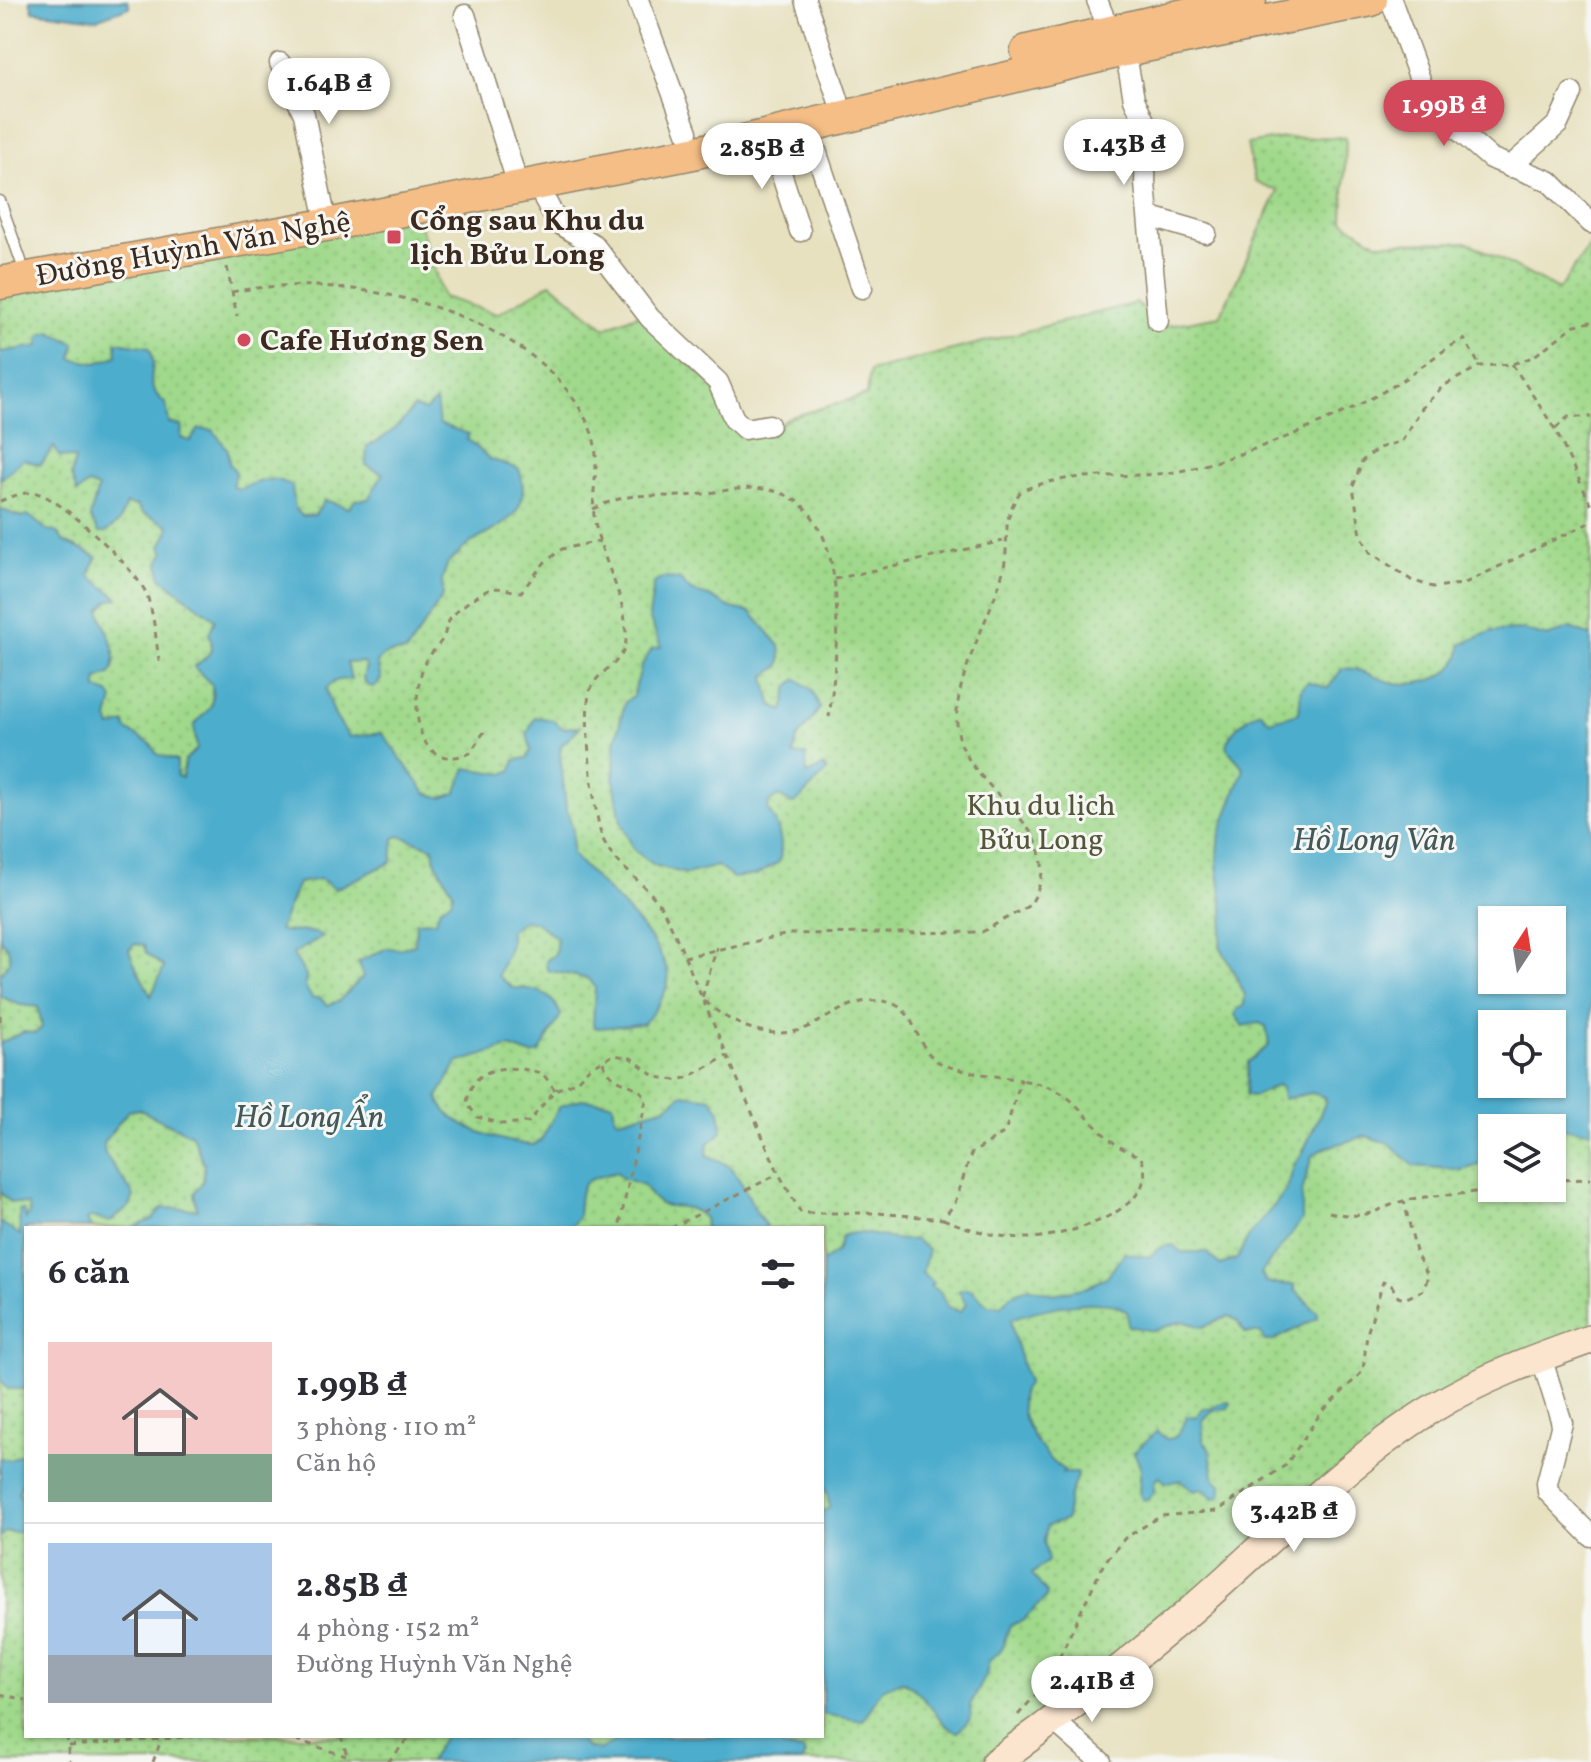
<!DOCTYPE html>
<html lang="vi">
<head>
<meta charset="utf-8">
<style>
  body { margin:0; font-family:Vollkorn,serif; background:#f2f2f3; color:#2b2b33; height:100vh; display:flex; flex-direction:column; font-size:30px; white-space:nowrap }
  * { box-sizing:border-box; margin:0 }
  p { font-size:26px; color:#7c7c81 }
  .icon { flex:none; width:44px; height:44px; fill:none; stroke:currentColor; stroke-width:2; stroke-linecap:round; stroke-linejoin:round }
  .map { position:relative; flex:1; overflow:hidden }
  .panel { position:absolute; left:24px; top:1226px; width:800px; height:512px; display:flex; flex-direction:column; background:#fff; border-radius:0px; box-shadow:0 2px 6px #0004 }
  .panel>* { flex:none }
  .needle { width:52px; rotate:12deg }
  .controls { position:absolute; left:1478px; top:906px; display:grid; gap:16px }
  .controls a { display:grid; place-items:center; width:88px; height:88px; border-radius:0px; background:#fff; box-shadow:0 2px 6px #0004; font-size:40px }
  .price { position:absolute; translate:-50% -68px; padding:0 18px; border-radius:28px; background:#fff; color:#222; font-size:26px; line-height:52px; filter:drop-shadow(0 2px 4px #0008) }
  .price::after { content:''; position:absolute; left:50%; top:48px; width:24px; height:18px; margin-left:-12px; background:inherit; clip-path:polygon(0 0,100% 0,50% 100%) }
  .price.current { background:#d1495b; color:#fff }
  ul { padding:0; list-style:none }
  li { display:flex; align-items:center; gap:24px; height:200px; padding:0 24px }
  li+li { border-top:2px solid #e1e1e2 }
  li span { display:grid; place-items:center; flex:none; width:224px; height:160px; border-radius:0px; color:#555 }
  li>.icon { margin-inline-start:auto }
  span .icon { width:96px; height:96px; fill:#fffc; stroke-width:1 }
  li b { font-size:34px }
  h2 { display:flex; justify-content:space-between; align-items:center; height:96px; padding:0 24px; font-size:34px }
  .map>svg:first-child { display:block }
  .park { fill:url(#park-dots); stroke:#6e8254; stroke-width:2; fill-rule:evenodd }
  .water { fill:#4eadcd; stroke:#446c76; stroke-width:2; fill-rule:evenodd }
  .lines { fill:none; stroke-linecap:round; stroke-linejoin:round }
  .service-casing { stroke:#91866e; stroke-width:13 }
  .minor-casing { stroke:#91866e; stroke-width:23 }
  .secondary-casing { stroke:#91866e; stroke-width:31 }
  .primary-casing { stroke:#91866e; stroke-width:35 }
  .path { stroke:#91866e; stroke-width:3; stroke-dasharray:6 6; stroke-linecap:butt }
  .service { stroke:#fff; stroke-width:10 }
  .minor { stroke:#fff; stroke-width:20 }
  .secondary { stroke:#fbe5cf; stroke-width:28 }
  .primary { stroke:#f5be86; stroke-width:32 }
  .poi-dot { fill:#d1495b; stroke:#f6f6f2; stroke-width:3 }
  .labels { text-anchor:middle; stroke-width:6; stroke-linejoin:round; paint-order:stroke }
  .poi-label { font-size:30px; font-weight:bold; fill:#3b2a1e; stroke:#f6f6f2; text-anchor:start }
  .street-label { font-size:30px; fill:#3b2a1e; stroke:#f6f6f2 }
  .park-label { font-size:30px; fill:#545639; stroke:#f6f6f2 }
  .water-label { font-size:32px; font-style:italic; fill:#42585b; stroke:#f6f6f2 }
</style>
</head>
<body>
<div class="map">
<svg width="1591" height="1762" viewBox="0 0 1591 1762">
  <defs>
    <pattern id="park-dots" width="8" height="8" patternUnits="userSpaceOnUse" patternTransform="scale(2)"><rect width="8" height="8" fill="#a0d98b"/><path d="M2 2h.1M6 6h.1" fill="none" stroke="#8bba78" stroke-width="1.8" stroke-linecap="round"/></pattern>
  </defs>
  <rect width="100%" height="100%" fill="#f6f6f2"/>
  <filter id="ink" filterUnits="userSpaceOnUse"><feTurbulence type="fractalNoise" baseFrequency=".0125" numOctaves="2"/><feDisplacementMap in="SourceGraphic" scale="16" xChannelSelector="R" yChannelSelector="G"/><feConvolveMatrix kernelMatrix="1 2 1 2 8 2 1 2 1" color-interpolation-filters="sRGB"/></filter>
  <filter id="wash" filterUnits="userSpaceOnUse"><feTurbulence type="fractalNoise" baseFrequency=".006" numOctaves="4" result="noise"/><feDisplacementMap in="SourceGraphic" scale="32" xChannelSelector="R" yChannelSelector="G"/><feGaussianBlur stdDeviation="1.8" result="paint"/><feColorMatrix in="noise" values="0 0 0 0 0 0 0 0 0 0 0 0 0 0 0 0 0 1.4 0 .05"/><feComposite in="paint" operator="in"/></filter>
  <g filter="url(#wash)">
    <rect width="100%" height="100%" fill="#e7e1bf"/>
    <!-- park -->
    <path class="park" d="M1346 137 1343 221 1377 243 1468 242 1558 290 1591 244V1328L1539 1347 1176 1610 979 1762H0V293L418 218 443 297 497 314 551 283 605 328 639 314 713 386 728 422 772 431 788 418 867 395 870 371 1136 303 1164 326 1220 316 1278 191 1255 182 1247 144 1283 138ZM1492 920H1552V980H1492ZM1492 1024H1552V1084H1492ZM1492 1128H1552V1188H1492ZM26 1228H822V1736H26Z"/>
    <!-- water -->
    <path class="water" d="M30 0H127L130 7 96 19 33 11Z
      M50 332 75 343 72 359 96 363 117 356 116 342 149 347C162 371 137 380 166 404L169 423 182 426 181 438 190 441 199 429 213 430 228 450 229 463 236 472 232 486 239 489C260 482 270 473 292 486L295 508 302 516 315 515 325 500 349 508 355 500 368 499 383 474 366 465 367 446C381 442 406 421 413 407L425 411 436 401 439 424 469 434 467 439 490 459 519 469C534 514 503 524 471 543 462 548 458 556 448 562L442 580 443 596 406 652C393 654 385 650 377 663L381 679 375 687 368 686 363 678 366 667 363 662 347 663 351 679C340 679 333 680 326 689L335 716 349 737 382 733 426 793 443 798 456 793 466 768 504 774 512 770 515 760 527 758 531 750 527 734 535 717 553 720 562 728 580 727 561 746 560 754 566 807 573 830 572 854C602 888 651 926 667 969 674 985 654 1013 643 1024L599 1028 593 1026 595 987 589 979 547 970 546 961 555 954 557 938 535 922 524 920 510 930V944L498 976 513 988C535 988 551 991 561 1015L539 1053 532 1055 509 1047 457 1063 438 1097C445 1127 506 1143 533 1145L541 1140 560 1106 581 1099 613 1103 615 1118 619 1120 664 1108 683 1094 711 1098 720 1110 722 1132 708 1144 707 1155C715 1159 724 1162 730 1167 746 1183 751 1210 768 1228H705L704 1218C680 1194 663 1222 644 1185L622 1178 617 1172C581 1181 580 1179 578 1217L570 1228H132L153 1219 162 1208 197 1209 194 1193 203 1181 204 1165 192 1135 138 1109 128 1111 103 1143 105 1154 134 1196 130 1206 110 1222 92 1217 87 1220 91 1228H26V1389H8L0 1379V1222L20 1235 19 1210H23L26 1219 30 1212 28 1205 10 1202 0 1192V1043L23 1032 36 1033 42 1027 38 1007 20 1005 0 996V975L10 960 8 948 0 939V509L21 517 28 515 47 530 58 533 63 541 97 557 89 575 118 598 108 601 100 610C105 632 123 653 110 674L97 679V689L109 693 113 699 108 719 111 728 125 723 127 730 151 744 157 754 177 761V776L182 778 185 760 197 749 194 726C206 707 214 716 212 685L194 667C205 658 217 652 209 634L215 619 161 578 159 563 164 553 161 546 169 531 168 525 142 513 137 506 126 504 119 522 105 533H99L90 517 98 488 88 484 77 493 71 476 75 459 59 456 54 447 40 465 23 459 0 480V352L39 346 40 336ZM401 836 433 848 436 863 453 892 451 901 440 908 435 921 416 922 415 944 399 949 387 948 358 962 363 977 339 1001 327 1005 320 998H312L305 987 306 976 293 954 323 936C304 927 294 935 279 930L298 883 321 879 335 889 392 862 394 838ZM134 944 144 945 146 953 164 967 151 996C143 979 134 967 129 950Z
      M663 578 679 579 691 591 709 596 731 608 751 612 780 646C783 672 779 664 765 677L771 704 783 711 789 686 797 679 812 690 820 708 797 739 793 755H806L807 774 824 766 827 771 797 802 792 804 779 796 769 802 768 810C779 824 784 845 779 862L756 875 733 878 717 866 686 874 654 865 634 850 621 822 614 780 615 743 625 702 633 696 642 665 652 649 661 647 649 617 654 583Z
      M1570 628 1591 636V1131L1561 1128 1552 1133V1128H1492V1161L1463 1170 1414 1166 1390 1144 1366 1136 1324 1148 1312 1156 1302 1192V1220L1261 1273 1266 1283 1295 1285V1290L1318 1313V1318L1272 1341H1264L1261 1333H1245L1237 1321 1229 1316 1203 1327 1182 1321 1153 1331 1128 1326V1313C1110 1292 1036 1309 1012 1319 1010 1330 1024 1369 1028 1383 1005 1406 1045 1460 1064 1470L1062 1473H1078L1069 1498 1066 1520 1047 1526 1044 1541 1048 1561 1032 1574 1047 1593 1046 1598 1022 1621 1010 1625 1001 1650 989 1661 986 1676 970 1705 971 1718 958 1732C939 1728 927 1691 901 1681L882 1689 863 1721 822 1714V1512L829 1508C831 1496 822 1487 822 1474L827 1468 822 1464V1262L837 1252 842 1236C864 1226 890 1244 914 1239L928 1250 922 1273 933 1283 930 1286 940 1292 948 1307 960 1312 966 1304 959 1291 962 1289H971L988 1305 1001 1306 1010 1295 1029 1287 1053 1294 1088 1287 1108 1276 1124 1253 1149 1257 1159 1248 1173 1245 1181 1252H1207L1220 1265 1237 1259C1251 1226 1266 1219 1285 1191 1293 1179 1290 1165 1301 1156L1326 1101 1325 1097 1312 1093 1283 1099 1282 1088 1278 1085 1255 1096 1246 1095 1248 1062 1269 1045 1266 1026 1259 1023 1243 1026 1235 1015 1237 1009 1244 1006 1245 995 1220 945 1224 915 1217 864 1220 833 1244 769C1240 762 1231 755 1228 749 1223 734 1249 716 1260 711L1269 721 1299 713 1301 688 1308 682 1328 688 1342 669C1362 666 1375 680 1395 683 1421 687 1462 676 1461 644L1493 631 1523 630 1547 637ZM1492 920H1552V980H1492ZM1493 1024H1552V1084H1492Z
      M1226 1401 1231 1403 1228 1408 1212 1411 1203 1420V1441L1209 1447 1215 1481 1221 1484V1497L1214 1498 1203 1489 1193 1491 1181 1480 1167 1483 1159 1477 1154 1482V1493L1147 1500 1142 1499 1139 1492 1141 1468 1134 1452 1157 1431 1166 1439C1179 1440 1182 1427 1186 1417L1197 1416 1203 1408 1210 1409Z
      M26 1451V1474L18 1493 26 1501 25 1532H5L0 1537V1458L10 1460Z
      M444 1736H499L505 1740 514 1736H581L580 1741 587 1748 600 1750 623 1736H774L786 1749 803 1751 805 1755 801 1762H429Z"/>
  </g>
  <g filter="url(#ink)">
    <g class="lines">
      <defs>
        <path id="service" d="M0 201 21 261"/>
        <path id="minor" d="M638 0 687 132
          M805 0 838 99
          M1097 0 1109 30
          M1391 0 1429 104 1490 158 1549 181 1591 223
          M465 15 513 169
          M1125 50 1134 99 1146 125 1145 184 1158 321
          M280 63 304 114 323 207
          M808 127 862 288
          M769 136 800 231
          M1510 167 1558 124 1572 93
          M536 184 558 223 593 244 650 318 718 382 734 419 745 429 769 425
          M1148 216 1206 233
          M1541 1357 1562 1423 1547 1483 1548 1492 1591 1536
          M1053 1720 1101 1762"/>
        <path id="secondary" d="M996 1762C1065 1712 1133 1661 1197 1605 1273 1538 1348 1460 1435 1407 1484 1377 1538 1358 1591 1339"/>
        <path id="primary" d="M1027 51 1250 0
          M0 283 337 223 693 153 1125 50 1371 0"/>
      </defs>
      <!-- service casing -->
      <use href="#service" class="service-casing"/>
      <!-- minor casing -->
      <use href="#minor" class="minor-casing"/>
      <!-- secondary casing -->
      <use href="#secondary" class="secondary-casing"/>
      <!-- primary casing -->
      <use href="#primary" class="primary-casing"/>
      <!-- path -->
      <path class="path" d="M227 267 237 316
        M232 292C346 268 543 311 591 431 603 461 589 492 595 522 602 563 628 598 626 640 625 664 599 669 591 688 581 710 594 809 601 834 611 865 647 882 663 910 679 940 691 973 705 1005 730 1061 754 1118 779 1174L801 1213H878L943 1219 955 1203 971 1154 1005 1132 1021 1080C1000 1076 953 1072 937 1061 911 1043 919 1005 882 1001 852 998 834 1015 808 1027 772 1043 728 1025 702 998L717 947
        M1591 322 1575 325 1533 357 1512 364 1480 366 1443 386 1422 408 1402 441 1379 448 1362 461 1353 487 1361 535 1370 552 1411 580 1433 587 1463 584 1591 522
        M1512 364 1555 429 1591 505
        M1556 428 1568 417H1591
        M0 501C11 497 25 491 36 493 62 498 136 570 146 593 155 616 156 643 160 667
        M593 509C639 487 650 500 695 495 721 492 748 484 774 491 856 511 837 658 829 717
        M835 579 1003 541
        M484 732 470 753C413 776 410 700 424 665 428 655 436 649 442 640 446 634 445 629 448 623 453 611 479 593 491 589 502 586 511 592 521 592L545 562 562 549 600 541
        M684 957 789 934 982 932 1030 905C1078 827 969 797 958 732 949 682 993 616 1004 567 1010 537 1000 520 1021 491 1078 466 1142 484 1201 466 1266 447 1334 421 1393 386 1418 371 1438 352 1464 339L1480 366
        M0 1015V1025
        M603 1062C612 1088 641 1081 646 1100L619 1228
        M555 1090 543 1074C513 1064 471 1063 467 1103L477 1117 503 1124 529 1122 555 1090 576 1082 590 1067 614 1055 631 1058 656 1077 676 1080 687 1078 727 1056
        M1552 1180 1591 1179
        M1329 1212C1373 1222 1374 1207 1412 1199 1439 1194 1465 1196 1492 1188
        M943 1219C971 1230 997 1238 1027 1238 1063 1238 1165 1209 1141 1158 1132 1152 1121 1149 1113 1142 1075 1111 1077 1089 1021 1080
        M671 1228 778 1174
        M0 1694 26 1700
        M1018 1715 1048 1681 1104 1563 1125 1538 1161 1516 1217 1511 1286 1465 1320 1414 1363 1371 1367 1334 1383 1282 1392 1286 1398 1297 1404 1299 1424 1290 1428 1275 1417 1256 1404 1201
        M67 1736 69 1762
        M284 1736 346 1756
        M341 1736 349 1762
        M69 1746 201 1736
        M153 1762 160 1743
        M388 1762 411 1736"/>
      <!-- service -->
      <use href="#service" class="service"/>
      <!-- minor -->
      <use href="#minor" class="minor"/>
      <!-- secondary -->
      <use href="#secondary" class="secondary"/>
      <!-- primary -->
      <use href="#primary" class="primary"/>
    </g>
  </g>
  <!-- markers -->
  <g class="poi-dot">
    <rect x="386" y="229" width="16" height="16" rx="4"/>
    <circle cx="244" cy="340" r="8"/>
  </g>
  <g class="labels">
    <!-- poi labels -->
    <g class="poi-label">
      <text x="410" y="230">Cổng sau Khu du<tspan x="410" dy="34">lịch Bửu Long</tspan></text>
      <text x="260" y="350">Cafe Hương Sen</text>
    </g>
    <!-- street labels -->
    <g class="street-label">
      <text transform="translate(193 248) rotate(-10)" y="10">Đường Huỳnh Văn Nghệ</text>
    </g>
    <!-- park labels -->
    <g class="park-label">
      <text x="1041" y="815">Khu du lịch<tspan x="1041" dy="34">Bửu Long</tspan></text>
    </g>
    <!-- water labels -->
    <g class="water-label">
      <text x="1374" y="850">Hồ Long Vân</text>
      <text x="309" y="1127">Hồ Long Ẩn</text>
    </g>
  </g>
</svg>
<div class="controls">
<a><svg class="needle" viewBox="-14 -14 28 28"><path d="M0-13l5 13h-10z" fill="#e53935"/><path d="M0 13l5-13h-10z" fill="#7c7c81"/></svg></a>
<a><svg class="icon" aria-label="locate" viewBox="0 0 24 24"><circle cx="12" cy="12" r="6"/><path d="M12 2v4M12 18v4M2 12h4M18 12h4"/></svg></a>
<a><svg class="icon" aria-label="layers" viewBox="0 0 24 24"><path d="M12 4l9 5-9 5-9-5zM3 14l9 5 9-5"/></svg></a>
</div>
<b class="price" style="left:329px;top:126px">1.64B ₫</b>
<b class="price current" style="left:1444px;top:148px">1.99B ₫</b>
<b class="price" style="left:1124px;top:187px">1.43B ₫</b>
<b class="price" style="left:762px;top:191px">2.85B ₫</b>
<b class="price" style="left:1294px;top:1554px">3.42B ₫</b>
<b class="price" style="left:1092px;top:1724px">2.41B ₫</b>
<section class="panel">
<h2>6 căn<svg class="icon" aria-label="filters" viewBox="0 0 24 24"><path d="M4 7h16M4 17h16"/><circle cx="9" cy="7" r="2"/><circle cx="15" cy="17" r="2"/></svg></h2>
<ul>
<li><span style="background:linear-gradient(#f6c9c9 70%,#7fa58c 0)"><svg class="icon" aria-label="home" viewBox="0 0 24 24"><path d="M3 11l9-7 9 7M6 9v11h12V9"/></svg></span><div><b>1.99B ₫</b><p>3 phòng · 110 m²</p><p>Căn hộ</p></div></li>
<li><span style="background:linear-gradient(#a9c7e8 70%,#9aa5b1 0)"><svg class="icon" aria-label="home" viewBox="0 0 24 24"><path d="M3 11l9-7 9 7M6 9v11h12V9"/></svg></span><div><b>2.85B ₫</b><p>4 phòng · 152 m²</p><p>Đường Huỳnh Văn Nghệ</p></div></li>
</ul>
</section>
</div>
</body>
</html>
